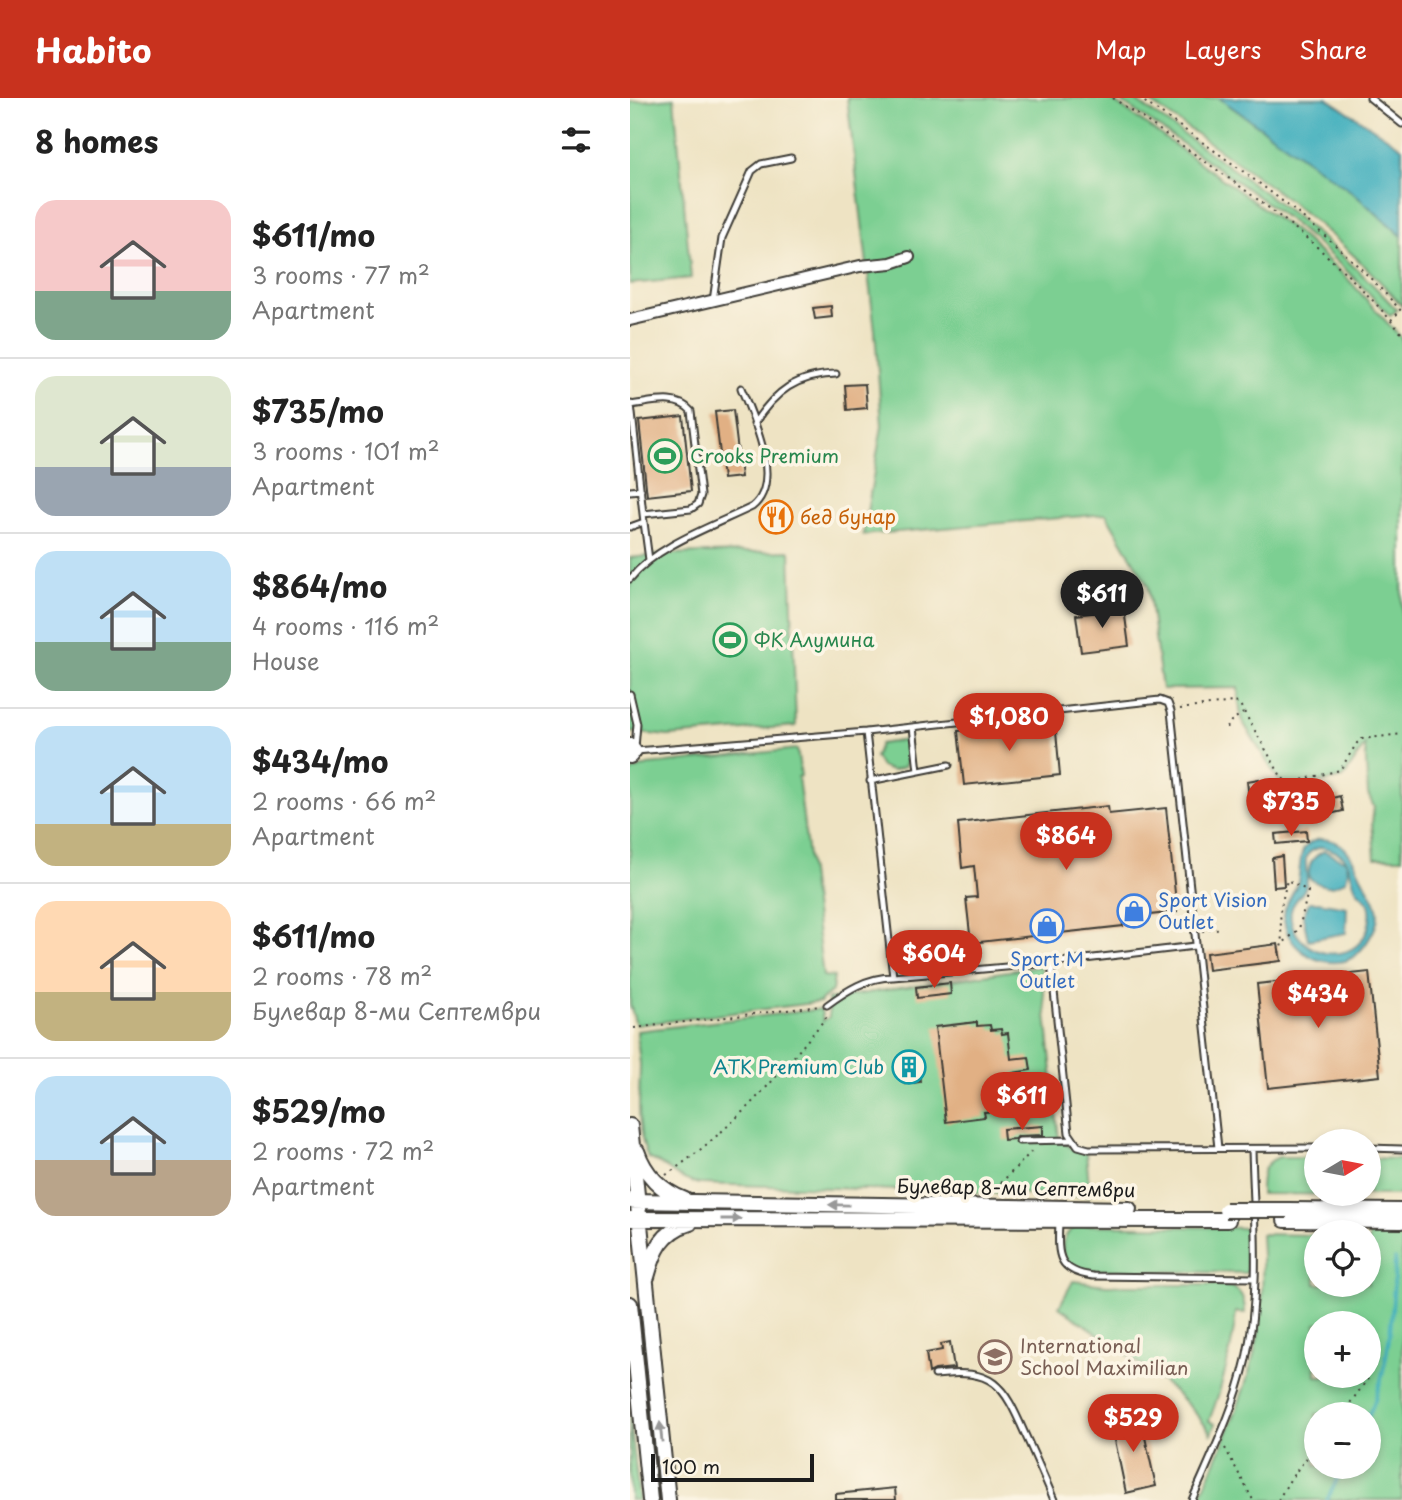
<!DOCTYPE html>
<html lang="en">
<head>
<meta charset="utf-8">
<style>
  body { margin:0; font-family:"Playpen Sans",sans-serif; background:#f2f2f2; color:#222; height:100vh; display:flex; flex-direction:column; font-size:26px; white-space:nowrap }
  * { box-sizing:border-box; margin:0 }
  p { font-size:23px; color:#767676 }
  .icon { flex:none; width:38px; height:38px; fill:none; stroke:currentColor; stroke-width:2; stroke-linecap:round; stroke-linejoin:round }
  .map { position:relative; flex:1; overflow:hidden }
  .drawer { display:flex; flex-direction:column; background:#fff; width:630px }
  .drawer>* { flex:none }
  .needle { width:46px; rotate:80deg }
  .fabs { position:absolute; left:674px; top:1031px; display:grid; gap:14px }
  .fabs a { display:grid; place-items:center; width:77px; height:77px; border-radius:50%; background:#fff; box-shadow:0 4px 10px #0003; font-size:35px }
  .scale { position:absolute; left:21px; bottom:18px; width:163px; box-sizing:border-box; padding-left:7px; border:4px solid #1c1c1c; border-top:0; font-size:19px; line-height:24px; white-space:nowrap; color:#1c1c1c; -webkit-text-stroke:5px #fcf5e5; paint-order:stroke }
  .price { position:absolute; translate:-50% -60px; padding:0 16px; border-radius:24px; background:#c8321e; color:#fff; font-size:23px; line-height:46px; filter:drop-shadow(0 2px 4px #0008) }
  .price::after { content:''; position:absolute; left:50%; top:42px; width:21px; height:16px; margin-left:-10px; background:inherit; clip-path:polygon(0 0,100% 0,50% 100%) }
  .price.active { background:#222; color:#fff }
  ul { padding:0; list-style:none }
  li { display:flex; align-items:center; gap:21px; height:175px; padding:0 35px }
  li+li { border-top:2px solid #e0e0e0 }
  li span { display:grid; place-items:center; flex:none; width:196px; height:140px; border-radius:21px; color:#555 }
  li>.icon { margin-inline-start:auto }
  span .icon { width:84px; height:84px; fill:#fffc; stroke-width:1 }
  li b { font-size:30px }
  h2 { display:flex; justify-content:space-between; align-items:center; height:84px; padding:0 35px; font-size:30px }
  header { display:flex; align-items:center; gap:42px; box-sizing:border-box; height:98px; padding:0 35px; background:#c8321e; color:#fff }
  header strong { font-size:33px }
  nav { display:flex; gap:38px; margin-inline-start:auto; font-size:24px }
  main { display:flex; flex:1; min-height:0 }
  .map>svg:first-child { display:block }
  .green { fill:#7bcf92; stroke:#4c7657; stroke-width:2; fill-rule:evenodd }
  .water { fill:#41afbd; stroke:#2e666c; stroke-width:2; fill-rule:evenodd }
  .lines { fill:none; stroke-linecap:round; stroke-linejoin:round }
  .stream { stroke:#41afbd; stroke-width:3.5 }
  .building { fill:#e1b084 }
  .service-casing { stroke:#3c3a35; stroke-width:9 }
  .minor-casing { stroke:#3c3a35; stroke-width:14 }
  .tertiary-casing { stroke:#3c3a35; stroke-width:18 }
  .path { stroke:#3c3a35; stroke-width:2; stroke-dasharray:2 5; stroke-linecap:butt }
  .service { stroke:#fff; stroke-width:5 }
  .minor { stroke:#fff; stroke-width:10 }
  .tertiary { stroke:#fff; stroke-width:14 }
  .tertiary-bridge-casing { stroke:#3c3a35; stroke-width:18; stroke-linecap:butt }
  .tertiary-bridge { stroke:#fff; stroke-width:14 }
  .oneway { fill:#999 }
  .labels { text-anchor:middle; stroke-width:7; stroke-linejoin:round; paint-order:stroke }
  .leisure-label { font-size:19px; fill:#27864d; stroke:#fcf5e5; text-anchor:start }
  .food-label { font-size:19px; fill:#c56008; stroke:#fcf5e5; text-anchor:start }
  .shop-label { font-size:19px; fill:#366cbe; stroke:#fcf5e5; text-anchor:start }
  .culture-label { font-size:19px; fill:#0d838f; stroke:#fcf5e5; text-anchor:end }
  .street-label { font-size:19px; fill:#1c1c1c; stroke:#fcf5e5 }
  .education-label { font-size:19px; fill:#785e54; stroke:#fcf5e5; text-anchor:start }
</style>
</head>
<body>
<header>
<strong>Habito</strong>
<nav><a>Map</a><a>Layers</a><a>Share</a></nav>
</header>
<main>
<section class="drawer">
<h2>8 homes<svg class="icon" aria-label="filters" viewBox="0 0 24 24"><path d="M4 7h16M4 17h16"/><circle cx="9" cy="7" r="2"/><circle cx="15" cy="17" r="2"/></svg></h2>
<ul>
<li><span style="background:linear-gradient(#f6c9c9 65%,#7fa58c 0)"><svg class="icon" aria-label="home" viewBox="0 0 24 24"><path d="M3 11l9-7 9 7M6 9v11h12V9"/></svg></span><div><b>$611/mo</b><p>3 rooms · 77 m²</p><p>Apartment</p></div></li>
<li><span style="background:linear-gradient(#dfe7d0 65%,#9aa5b1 0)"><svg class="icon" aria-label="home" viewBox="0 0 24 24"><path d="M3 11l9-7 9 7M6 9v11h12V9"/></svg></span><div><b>$735/mo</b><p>3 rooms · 101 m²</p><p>Apartment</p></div></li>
<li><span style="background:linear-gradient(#bfe0f5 65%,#7fa58c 0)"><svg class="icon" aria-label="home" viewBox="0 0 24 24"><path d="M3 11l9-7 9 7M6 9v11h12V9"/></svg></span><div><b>$864/mo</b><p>4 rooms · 116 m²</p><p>House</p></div></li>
<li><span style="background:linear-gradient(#bfe0f5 70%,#c2b280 0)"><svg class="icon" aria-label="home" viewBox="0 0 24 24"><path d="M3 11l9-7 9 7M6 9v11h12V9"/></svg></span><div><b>$434/mo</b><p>2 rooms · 66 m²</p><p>Apartment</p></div></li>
<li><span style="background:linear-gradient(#ffd9b3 65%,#c2b280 0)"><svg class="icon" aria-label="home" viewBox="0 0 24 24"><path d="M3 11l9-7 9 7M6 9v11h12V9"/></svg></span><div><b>$611/mo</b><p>2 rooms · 78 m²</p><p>Булевар 8-ми Септември</p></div></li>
<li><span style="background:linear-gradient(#bfe0f5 60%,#b9a48a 0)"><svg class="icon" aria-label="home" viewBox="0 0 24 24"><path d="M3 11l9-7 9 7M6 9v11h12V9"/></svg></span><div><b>$529/mo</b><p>2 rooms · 72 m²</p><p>Apartment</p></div></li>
</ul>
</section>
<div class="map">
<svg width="772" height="1402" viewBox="0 0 772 1402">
  <rect width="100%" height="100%" fill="#fcf5e5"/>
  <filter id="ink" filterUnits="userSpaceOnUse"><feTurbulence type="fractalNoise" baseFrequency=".0143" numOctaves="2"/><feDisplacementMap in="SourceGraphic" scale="14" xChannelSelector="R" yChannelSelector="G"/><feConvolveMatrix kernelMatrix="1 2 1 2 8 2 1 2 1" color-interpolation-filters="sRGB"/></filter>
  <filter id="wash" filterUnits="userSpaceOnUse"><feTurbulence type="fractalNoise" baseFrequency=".00686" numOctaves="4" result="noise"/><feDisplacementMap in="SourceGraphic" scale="28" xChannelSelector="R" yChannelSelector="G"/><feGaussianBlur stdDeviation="1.57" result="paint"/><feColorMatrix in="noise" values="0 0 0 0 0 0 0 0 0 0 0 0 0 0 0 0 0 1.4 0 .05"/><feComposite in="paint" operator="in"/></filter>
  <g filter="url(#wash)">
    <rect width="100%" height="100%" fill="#eee3c3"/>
    <!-- green -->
    <path class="green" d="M44 0 61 180 0 186V4Z
      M217 0H479L668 135 717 180 772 241V760H745L742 725 744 709 738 696 735 647 713 680 663 690 650 685 611 621 608 590 532 591 518 488 476 416 233 437 252 328 245 233Z
      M494 0H502C595 66 690 127 767 212L760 218C724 178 685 141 642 109 593 72 542 39 492 4Z
      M514 0H589L723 94 772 138V208C701 124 604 62 514 0Z
      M160 453 166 628 38 638 0 634V460L36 456Z
      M277 642 279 659 274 669 262 673 251 669 245 659 250 646Z
      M167 651 171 678 168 679 193 878 204 879 202 893 191 902V904L6 927 0 907V674L18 667Z
      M411 868 429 1041 444 1052 456 1055 460 1098 69 1086C46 1082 38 1067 18 1060 5 1030 10 998 10 966 9 955 7 944 7 933L191 911 193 923 199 919 198 901Z
      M649 1059H686V1096H738L739 1060 772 1061V1097L631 1096C631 1078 631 1066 649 1059Z
      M449 1127 616 1130 617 1175 461 1172C454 1171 445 1170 439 1165 426 1152 434 1133 449 1127Z
      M631 1136 686 1137V1186H738L739 1137 772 1138V1402H569C592 1347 618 1293 629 1234 634 1201 633 1169 631 1136ZM686 1225H738V1278H686ZM686 1316H738V1368H686Z
      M443 1183 476 1187H595C610 1190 615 1199 615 1215L606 1214C602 1253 593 1287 579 1323L585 1326 581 1336C550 1286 476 1243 429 1209Z
      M0 1315V1316L9 1402H0Z"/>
    <!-- water -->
    <path class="water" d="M589 0H697L770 48 772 50V138L722 94Z
      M690 741C716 741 722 759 731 778 740 796 755 810 744 832 738 844 728 859 715 863 686 870 654 848 654 818 654 805 665 795 668 783 672 765 666 746 690 741ZM692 749C726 758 715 767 726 791 729 796 734 798 737 803 744 812 739 830 734 839 716 868 671 856 662 826 655 802 677 799 677 782 677 764 669 755 692 749Z
      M694 753 716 763 718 772 716 782C702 791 693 790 679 780 678 766 682 759 694 753Z
      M679 804H688L717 809 716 835 678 842 673 818Z"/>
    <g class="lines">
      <!-- stream -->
      <path class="stream" d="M738 1320C760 1269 763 1215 765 1161
        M697 1402 714 1368"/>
    </g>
    <g id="blocks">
      <!-- building -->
      <path class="building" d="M201 208 202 219 185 221 183 210Z
        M235 286 237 310 217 312 215 287Z
        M103 312 111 379 93 381 85 314Z
        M53 318 61 393 17 398 9 323Z
        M494 511 499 548 451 554 446 517Z
        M425 623 430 677 334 687 328 633Z
        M629 681 631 698 619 699 617 683Z
        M710 698 713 713 695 717 691 703Z
        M478 708 479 716 536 710 547 814 492 820 493 828 341 845 336 800 347 799 344 768 332 770 328 725Z
        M676 733 677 743 646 746 645 736Z
        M652 758 654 788 644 789 642 760Z
        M648 846 651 863 578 872 576 855Z
        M739 874 750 978 638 990 627 886Z
        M320 885 321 896 287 900 286 889Z
        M347 924V928L360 927 361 932 371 931 372 936 378 935 381 961 399 959 401 972 383 975 386 1000 379 1001 380 1006 368 1007 369 1013 354 1014 355 1019 316 1024 305 929Z
        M288 960 290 984 275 986 274 976 271 977 269 962Z
        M413 1028V1037L389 1038 384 1041 374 1042 373 1031Z
        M320 1244 324 1270 305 1272 299 1275 296 1255 312 1252 311 1246Z
        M510 1317 526 1388 496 1395 481 1323Z
        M265 1390 266 1402H206V1396Z"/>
    </g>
  </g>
  <g filter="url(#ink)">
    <use href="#blocks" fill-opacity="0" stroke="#3c3a35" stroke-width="2"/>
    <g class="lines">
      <defs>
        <path id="service" d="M740 0 772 26
          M83 203 92 140 122 73 131 66 161 60
          M1 306 13 416
          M0 307C20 305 47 296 61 313L71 397 68 406 61 411 13 416 14 424 0 429
          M124 326C145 293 167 277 206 276
          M0 393 11 392
          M14 424 19 462
          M0 481C27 447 83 428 122 409 154 384 123 320 111 290
          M0 596 7 626 5 650
          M283 629 288 673
          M236 634 263 879 421 865 565 848
          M6 653 236 634 530 602 538 605 541 613 588 1050
          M240 683 319 667
          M421 865 439 1035 448 1048 459 1051 686 1050
          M197 907C216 893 237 879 263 879
          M389 1043 442 1042
          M738 1050 772 1051
          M429 1123C428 1155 425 1173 463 1178L624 1180
          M305 1277C364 1270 373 1286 395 1336 405 1358 415 1380 424 1402
          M562 1402C582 1356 605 1310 616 1261 631 1193 624 1121 622 1052"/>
        <path id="minor" d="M0 222 230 168 261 165 279 159"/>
        <path id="tertiary" d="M0 648 4 653 0 658
          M0 1028 38 1402
          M7 1053C15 1077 32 1093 55 1102
          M0 1103 499 1111
          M657 1112 772 1113
          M0 1121 598 1122
          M655 1122 772 1123
          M17 1179C24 1153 32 1133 60 1125
          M0 1206 20 1402"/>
      </defs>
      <!-- service casing -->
      <use href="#service" class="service-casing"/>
      <!-- minor casing -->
      <use href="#minor" class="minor-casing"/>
      <!-- tertiary casing -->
      <use href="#tertiary" class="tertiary-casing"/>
      <!-- path -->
      <path class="path" d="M483 0C585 71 693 138 772 236
        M509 0C602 65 697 128 772 214
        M761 222 770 213
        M550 611 603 604 609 605 652 680 660 685 710 672 727 645 732 641 772 636
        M597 630 601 623 613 615
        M572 833 592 830
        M649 855 652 846 650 813 657 782 678 793 669 831 652 846
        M4 930 190 908
        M36 1077C101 1033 149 978 198 917
        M361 1095 404 1051
        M712 1316 740 1278
        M595 1350 623 1402
        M648 1402 661 1380 686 1348"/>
      <!-- service -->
      <use href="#service" class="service"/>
      <!-- minor -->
      <use href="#minor" class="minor"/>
      <!-- tertiary -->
      <use href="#tertiary" class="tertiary"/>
      <defs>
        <path id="tertiary-bridge" d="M596 1112H657"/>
      </defs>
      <!-- tertiary-bridge casing -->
      <use href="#tertiary-bridge" class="tertiary-bridge-casing"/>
      <!-- tertiary-bridge -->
      <use href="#tertiary-bridge" class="tertiary-bridge"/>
    </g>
    <!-- one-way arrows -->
    <defs><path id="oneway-solid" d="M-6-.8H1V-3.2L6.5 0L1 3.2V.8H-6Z" transform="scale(1.75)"/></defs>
    <g class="oneway">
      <use href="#oneway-solid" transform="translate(209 1107) rotate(-179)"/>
      <use href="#oneway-solid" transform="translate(101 1121)"/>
      <use href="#oneway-solid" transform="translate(31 1334) rotate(-96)"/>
    </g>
  </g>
  <!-- icons -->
  <defs>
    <symbol id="stadium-ring" viewBox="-11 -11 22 22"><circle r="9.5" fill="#fcf5e5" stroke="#2e9e5b" stroke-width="1.5"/><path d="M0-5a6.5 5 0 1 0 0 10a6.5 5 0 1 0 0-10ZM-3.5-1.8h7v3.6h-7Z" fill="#2e9e5b"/></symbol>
    <symbol id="restaurant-ring" viewBox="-11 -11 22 22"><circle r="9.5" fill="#fcf5e5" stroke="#e8710a" stroke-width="1.5"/><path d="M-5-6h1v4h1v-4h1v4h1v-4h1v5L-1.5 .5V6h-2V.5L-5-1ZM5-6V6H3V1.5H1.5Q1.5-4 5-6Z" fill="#e8710a"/></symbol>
    <symbol id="shop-ring" viewBox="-11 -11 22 22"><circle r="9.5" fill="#fcf5e5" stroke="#3f7fe0" stroke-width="1.5"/><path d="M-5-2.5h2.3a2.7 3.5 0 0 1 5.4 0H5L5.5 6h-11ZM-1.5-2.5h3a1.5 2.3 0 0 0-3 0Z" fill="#3f7fe0"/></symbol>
    <symbol id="building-ring" viewBox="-11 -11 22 22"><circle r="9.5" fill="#fcf5e5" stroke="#0f9aa8" stroke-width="1.5"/><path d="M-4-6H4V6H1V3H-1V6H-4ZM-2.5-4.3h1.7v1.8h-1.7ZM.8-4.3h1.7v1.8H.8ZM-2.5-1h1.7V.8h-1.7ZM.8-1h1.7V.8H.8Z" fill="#0f9aa8"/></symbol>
    <symbol id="school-ring" viewBox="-11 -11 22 22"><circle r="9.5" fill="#fcf5e5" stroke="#8d6e63" stroke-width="1.5"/><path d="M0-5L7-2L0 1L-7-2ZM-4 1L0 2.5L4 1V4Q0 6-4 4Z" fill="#8d6e63"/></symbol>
  </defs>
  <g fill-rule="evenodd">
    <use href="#stadium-ring" x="16" y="339" width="38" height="38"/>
    <use href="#restaurant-ring" x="127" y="400" width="38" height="38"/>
    <use href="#stadium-ring" x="81" y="523" width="38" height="38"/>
    <use href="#shop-ring" x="485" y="794" width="38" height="38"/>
    <use href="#shop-ring" x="398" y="809" width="38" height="38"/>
    <use href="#building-ring" x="260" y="950" width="38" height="38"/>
    <use href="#school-ring" x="346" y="1240" width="38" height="38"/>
  </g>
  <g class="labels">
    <!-- leisure labels -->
    <g class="leisure-label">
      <text x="60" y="365">Crooks Premium</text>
      <text x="124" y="549">ФК Алумина</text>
    </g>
    <!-- food labels -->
    <g class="food-label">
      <text x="170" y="426">бед бунар</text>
    </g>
    <!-- shop labels -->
    <g class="shop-label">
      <text x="528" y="809">Sport Vision<tspan x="528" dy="22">Outlet</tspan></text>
      <text x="417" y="868" text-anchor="middle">Sport M<tspan x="417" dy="22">Outlet</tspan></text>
    </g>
    <!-- culture labels -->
    <g class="culture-label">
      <text x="254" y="976">ATK Premium Club</text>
    </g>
    <!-- street labels -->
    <g class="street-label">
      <text transform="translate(386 1090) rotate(1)" y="7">Булевар 8-ми Септември</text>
    </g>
    <!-- education labels -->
    <g class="education-label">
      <text x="390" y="1255">International<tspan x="390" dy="22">School Maximilian</tspan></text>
    </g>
  </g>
</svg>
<div class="fabs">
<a><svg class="needle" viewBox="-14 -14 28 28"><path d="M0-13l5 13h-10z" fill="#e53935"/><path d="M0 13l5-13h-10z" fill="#767676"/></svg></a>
<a><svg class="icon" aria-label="locate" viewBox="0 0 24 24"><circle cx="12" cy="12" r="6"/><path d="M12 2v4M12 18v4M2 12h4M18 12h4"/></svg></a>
<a>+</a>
<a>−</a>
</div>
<div class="scale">100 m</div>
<b class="price active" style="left:472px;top:532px">$611</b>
<b class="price" style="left:379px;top:655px">$1,080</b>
<b class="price" style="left:661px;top:740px">$735</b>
<b class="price" style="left:436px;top:774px">$864</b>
<b class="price" style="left:304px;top:892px">$604</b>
<b class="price" style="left:688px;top:932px">$434</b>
<b class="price" style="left:392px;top:1034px">$611</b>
<b class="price" style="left:503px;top:1356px">$529</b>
</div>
</main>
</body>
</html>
